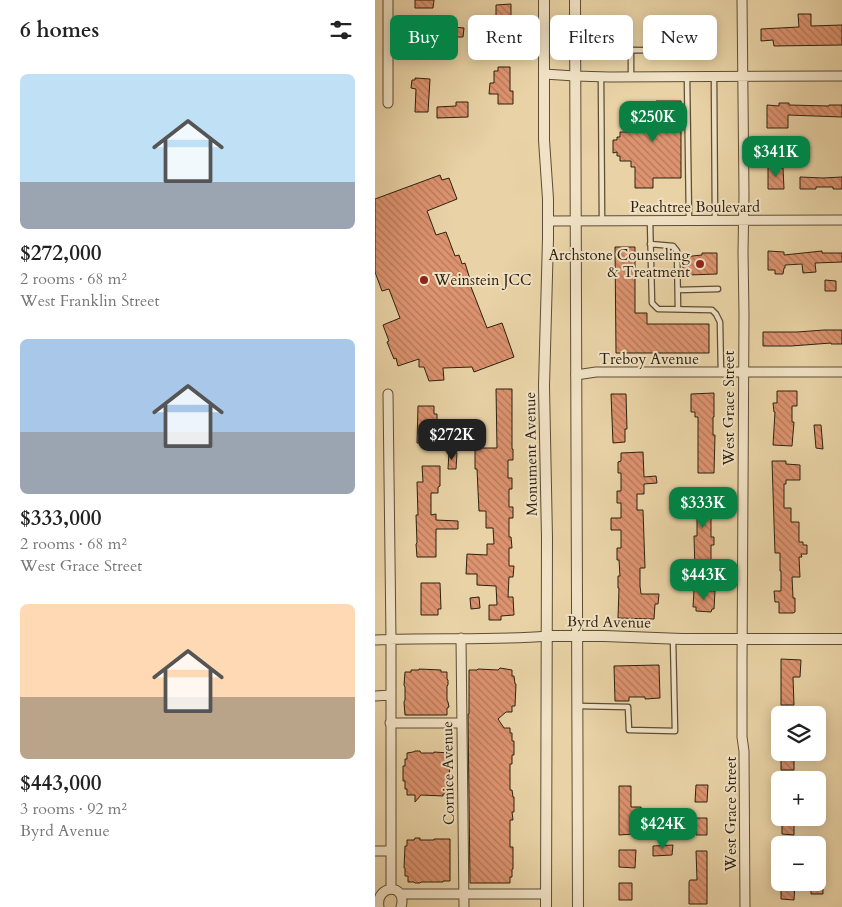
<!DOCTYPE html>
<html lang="en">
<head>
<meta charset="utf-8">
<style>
  body { margin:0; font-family:Cardo,serif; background:#f6f6f6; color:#222; height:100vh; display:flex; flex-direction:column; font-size:19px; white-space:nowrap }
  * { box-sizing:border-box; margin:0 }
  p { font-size:16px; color:#767676 }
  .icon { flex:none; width:28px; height:28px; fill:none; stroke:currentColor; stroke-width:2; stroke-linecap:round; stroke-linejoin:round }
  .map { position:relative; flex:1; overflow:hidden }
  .drawer { display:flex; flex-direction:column; background:#fff; width:375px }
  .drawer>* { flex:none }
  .hud { position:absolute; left:15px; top:15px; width:376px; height:45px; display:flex; gap:10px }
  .tools { position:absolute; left:396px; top:706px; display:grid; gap:10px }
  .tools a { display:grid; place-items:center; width:55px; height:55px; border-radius:8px; background:#fff; box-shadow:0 2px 12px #0003; font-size:25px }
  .price { position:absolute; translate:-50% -42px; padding:0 11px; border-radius:10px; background:#0b8043; color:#fff; font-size:16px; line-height:32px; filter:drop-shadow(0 1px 2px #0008) }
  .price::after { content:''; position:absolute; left:50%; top:30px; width:15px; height:11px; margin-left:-8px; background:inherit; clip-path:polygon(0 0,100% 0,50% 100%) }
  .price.active { background:#222; color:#fff }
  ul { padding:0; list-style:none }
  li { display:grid; align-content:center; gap:10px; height:265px; padding:0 20px }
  li span { display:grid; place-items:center; height:155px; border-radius:8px; color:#555 }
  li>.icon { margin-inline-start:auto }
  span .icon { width:90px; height:90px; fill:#fffc; stroke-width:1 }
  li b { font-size:21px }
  h2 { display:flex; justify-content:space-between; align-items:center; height:60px; padding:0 20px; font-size:21px }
  .chip { padding:0 18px; border-radius:8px; background:#fff; box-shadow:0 2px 12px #0003; font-size:18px; line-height:45px }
  .chip.active { background:#0b8043; color:#fff }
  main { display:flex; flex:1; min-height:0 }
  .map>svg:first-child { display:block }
  .building { fill:url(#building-back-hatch); stroke:#2d200e }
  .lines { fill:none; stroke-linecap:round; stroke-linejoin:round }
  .service-casing { stroke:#5c4d34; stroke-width:7 }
  .minor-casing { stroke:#5c4d34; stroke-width:11 }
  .tertiary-casing { stroke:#5c4d34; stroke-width:12 }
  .service { stroke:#f1e2c5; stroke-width:4.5 }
  .minor { stroke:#f1e2c5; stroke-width:9 }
  .tertiary { stroke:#f1e2c5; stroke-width:10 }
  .poi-dot { fill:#8f2418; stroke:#f1e2c5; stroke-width:2 }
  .labels { text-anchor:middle; stroke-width:4; stroke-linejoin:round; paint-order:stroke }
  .street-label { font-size:15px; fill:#2d200e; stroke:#f1e2c5 }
  .poi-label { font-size:15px; fill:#2d200e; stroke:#f1e2c5; text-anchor:end }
</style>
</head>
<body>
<main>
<section class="drawer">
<h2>6 homes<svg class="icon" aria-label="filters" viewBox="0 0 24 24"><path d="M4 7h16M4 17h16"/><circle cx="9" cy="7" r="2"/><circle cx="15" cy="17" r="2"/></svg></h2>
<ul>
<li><span style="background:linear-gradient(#bfe0f5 70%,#9aa5b1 0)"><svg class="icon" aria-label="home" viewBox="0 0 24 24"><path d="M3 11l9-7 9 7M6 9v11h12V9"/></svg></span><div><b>$272,000</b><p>2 rooms · 68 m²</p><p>West Franklin Street</p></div></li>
<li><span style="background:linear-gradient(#a9c7e8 60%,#9aa5b1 0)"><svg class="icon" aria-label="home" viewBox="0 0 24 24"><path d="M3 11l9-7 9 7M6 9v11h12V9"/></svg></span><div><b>$333,000</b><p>2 rooms · 68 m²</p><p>West Grace Street</p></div></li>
<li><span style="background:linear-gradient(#ffd9b3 60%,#b9a48a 0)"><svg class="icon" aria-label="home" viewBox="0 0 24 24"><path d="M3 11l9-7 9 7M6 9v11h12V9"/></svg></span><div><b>$443,000</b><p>3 rooms · 92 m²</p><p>Byrd Avenue</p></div></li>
</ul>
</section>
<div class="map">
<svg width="467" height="907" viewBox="0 0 467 907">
  <defs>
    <pattern id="building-back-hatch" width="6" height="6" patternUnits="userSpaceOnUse" patternTransform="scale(1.25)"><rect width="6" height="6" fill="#dd936f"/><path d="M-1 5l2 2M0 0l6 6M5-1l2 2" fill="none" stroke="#b4785a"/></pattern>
  </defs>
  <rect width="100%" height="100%" fill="#e9d3a6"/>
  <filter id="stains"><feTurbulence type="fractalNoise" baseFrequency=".004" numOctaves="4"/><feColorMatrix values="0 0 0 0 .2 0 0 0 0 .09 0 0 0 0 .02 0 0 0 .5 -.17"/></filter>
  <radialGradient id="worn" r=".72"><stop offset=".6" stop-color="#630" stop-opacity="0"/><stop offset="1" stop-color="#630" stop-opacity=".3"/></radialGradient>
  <!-- building -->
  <path class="building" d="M40 0H59L58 8H40Z
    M136 4V32L121 33V5Z
    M423 14H436V26L467 25V45L399 46 398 40 386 41V29L424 27Z
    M78 27 89 28 88 37H78Z
    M40 33H57V35H59V41H66V52H55L56 57H40Z
    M123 67H135V91H138V104H123V94H114L115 83H119V71H123Z
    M40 78 55 79 53 112H40L41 89 36 88 37 80H40Z
    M281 101H306V178H278V188H260V167H256V161H245V156H242V152L238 153V140H242V137H245V132H256V125H260V104H281Z
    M81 102H93V117L62 118V107L81 106Z
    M404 103H414V105L454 106V105H467V117L413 115V128H392V105L404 106Z
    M393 167 408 168 409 189H393Z
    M65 175 67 180 74 178 82 199 52 211 61 235 71 232 80 256 84 255 87 264 90 263 97 286 96 287 112 328 127 323 139 357 99 372 97 367 68 368 69 380 54 381 49 367H44V359L23 366 21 358 19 359 12 342 14 341 8 325 25 318 14 289 7 291 0 272V199Z
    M425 177 448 178 467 177V189H458V187H441V189H425Z
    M240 247H260V313H272V324H334V353H241Z
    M393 251 409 252V255L447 251V253H467V262L440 263 441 272 428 273 427 264 410 265V268H409L408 274H400V270H393Z
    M327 253H342V274L313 275 312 272H308V257L327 255Z
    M450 280 461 281V291H450Z
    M449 330H467V344H456V343L416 346H388V332H422Z
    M121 389H137V449H138V460H133V478H137V489H134V507H138V518H134V537H136L137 548H134V566H139L138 577H134L133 597H138L139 615 126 616V620H114V605H122L121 586 102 585V574H91L92 554 112 555V544H119L118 528H111V511H104L102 469H100V448H122Z
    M402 391H422V406H417V422H419L417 446 398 445 400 412H399L398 403H402Z
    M339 393V417H338V435H340L339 473H323V417H320V412H316V394Z
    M236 394H251L252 429H250V442L238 443Z
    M43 406H59V414H62V435H60V443H42Z
    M439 425H446L448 449 441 448Z
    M74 452 82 453 81 469H73Z
    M268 452 269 477 281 476 282 483 269 484V494H262V510H268L270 568H265V586L266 594H284L283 604H280L279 619 243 618 244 588H243V576H245L244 560H242V548H246V530H236V518H246V503H242V491H246V473H243V462L246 461V453Z
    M397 461H411V464L425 465V480H411V484H409V508H416V522H424V542H428V545H432V554H426L427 557H424L425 577H417L418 598H420V612L418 613H404V602H400L399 591H406V571H405V553H400Z
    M47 466H65V486L63 487V493H56V515L61 514V520L83 521V529H61V557H42L41 544 42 543 41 515H43L42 482H48Z
    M335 488 336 499 339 498V508L336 509V537H339V545H336V571H320L319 536H322V505L316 506 315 496H320V489Z
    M46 583H65L66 609H63V615H46Z
    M319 590 340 591 339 609H337L336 612 321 611V607H318Z
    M104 597 105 608 96 609 95 598Z
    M406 659 426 660 425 677H418L419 705H406Z
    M284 665 285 698 270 699V697H254V701H240L239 666Z
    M125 668 137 670V676H139L140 684H141L140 706H137V712H131L123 719 129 728H135V733H137V741H139V755H137V764H135V790H137L138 797H139V812H137L138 820H135V847H138V869H137V877H135V883H95L93 714H94V670H102L103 669 123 670Z
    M44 669 66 670V672H72V679L73 680V685L72 686V700L73 702 74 707 72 708V715H30L29 702 30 700V687L29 685 30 672H36V670H44Z
    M40 751H45L46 753H59V752L74 753 75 794H68V796L46 795 40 802V795H32V789H30V781H28V766H30V759H32V753L38 752Z
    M406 753H419V770H406Z
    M321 785H333L332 802H320Z
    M244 786H256V807H266L268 819 259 820V834L244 835Z
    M321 818H332V835H321Z
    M407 818H419V835L407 834Z
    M40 838H45V840H59V839H75V881H68V882H46L45 883H40L39 882H33V876H30V868H29L30 846H32V840H39Z
    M298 845 297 855 278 856V846Z
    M244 850H261L260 868 244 867Z
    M321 851H332V904H314V882L315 880H322Z
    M244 883H257V900H244Z
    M406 883H420L419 900 406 899Z
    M436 884H448V894H436Z"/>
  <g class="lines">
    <defs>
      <path id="service" d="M339 76 340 220
        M226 77 227 220
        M256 77V50L326 51
        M312 77 314 220
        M275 221 277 303 283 309 337 310 341 314 345 322 346 373
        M275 244 298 246 302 251 303 309
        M303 290 343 289
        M204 706 253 707 254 730 300 731 298 639"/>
      <path id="minor" d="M13 0V103
        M367 0 369 195 368 252 369 314 367 664V737L369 751 370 907
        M169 74 200 76 234 77 467 76
        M173 221 467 220
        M201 375 221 372H467
        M13 394 16 639V889
        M86 638 89 907
        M0 640C57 637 115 641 172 636
        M0 696 15 695
        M15 723H87
        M0 851H15
        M25 894H171
        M4 907C0 884 33 883 26 907"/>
      <path id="tertiary" d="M169 0V140L173 199V239L169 386 172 538 171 907
        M200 0 203 907
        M172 636H229L307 639H467"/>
    </defs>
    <!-- service casing -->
    <use href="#service" class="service-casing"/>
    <!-- minor casing -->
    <use href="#minor" class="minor-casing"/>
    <!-- tertiary casing -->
    <use href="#tertiary" class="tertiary-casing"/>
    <!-- service -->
    <use href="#service" class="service"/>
    <!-- minor -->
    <use href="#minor" class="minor"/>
    <!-- tertiary -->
    <use href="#tertiary" class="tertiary"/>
  </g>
  <!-- markers -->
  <g class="poi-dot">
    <circle cx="325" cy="264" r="5"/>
    <circle cx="49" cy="280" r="5"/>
  </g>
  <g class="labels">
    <!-- street labels -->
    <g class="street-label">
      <text x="320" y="212">Peachtree Boulevard</text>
      <text x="274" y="364">Treboy Avenue</text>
      <text transform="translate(354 408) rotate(-90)" y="5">West Grace Street</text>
      <text transform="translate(156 454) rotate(-91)" y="5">Monument Avenue</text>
      <text transform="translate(234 622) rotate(1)" y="5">Byrd Avenue</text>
      <text transform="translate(73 773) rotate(-91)" y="5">Cornice Avenue</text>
      <text transform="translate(356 814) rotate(-90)" y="5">West Grace Street</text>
    </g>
    <!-- poi labels -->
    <g class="poi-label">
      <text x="315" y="260">Archstone Counseling<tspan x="315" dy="17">&amp; Treatment</tspan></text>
      <text x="59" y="285" text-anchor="start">Weinstein JCC</text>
    </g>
  </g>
  <rect width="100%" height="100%" filter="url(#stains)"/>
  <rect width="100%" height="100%" fill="url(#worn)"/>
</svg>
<div class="tools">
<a><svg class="icon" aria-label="layers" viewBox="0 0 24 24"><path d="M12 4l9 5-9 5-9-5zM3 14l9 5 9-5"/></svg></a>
<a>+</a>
<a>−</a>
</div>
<b class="price" style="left:278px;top:143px">$250K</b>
<b class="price" style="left:401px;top:178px">$341K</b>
<b class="price active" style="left:77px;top:461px">$272K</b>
<b class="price" style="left:328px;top:529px">$333K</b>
<b class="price" style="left:329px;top:601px">$443K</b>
<b class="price" style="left:288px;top:850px">$424K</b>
<div class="hud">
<a class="chip active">Buy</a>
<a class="chip">Rent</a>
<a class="chip">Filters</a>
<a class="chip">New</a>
</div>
</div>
</main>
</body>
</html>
